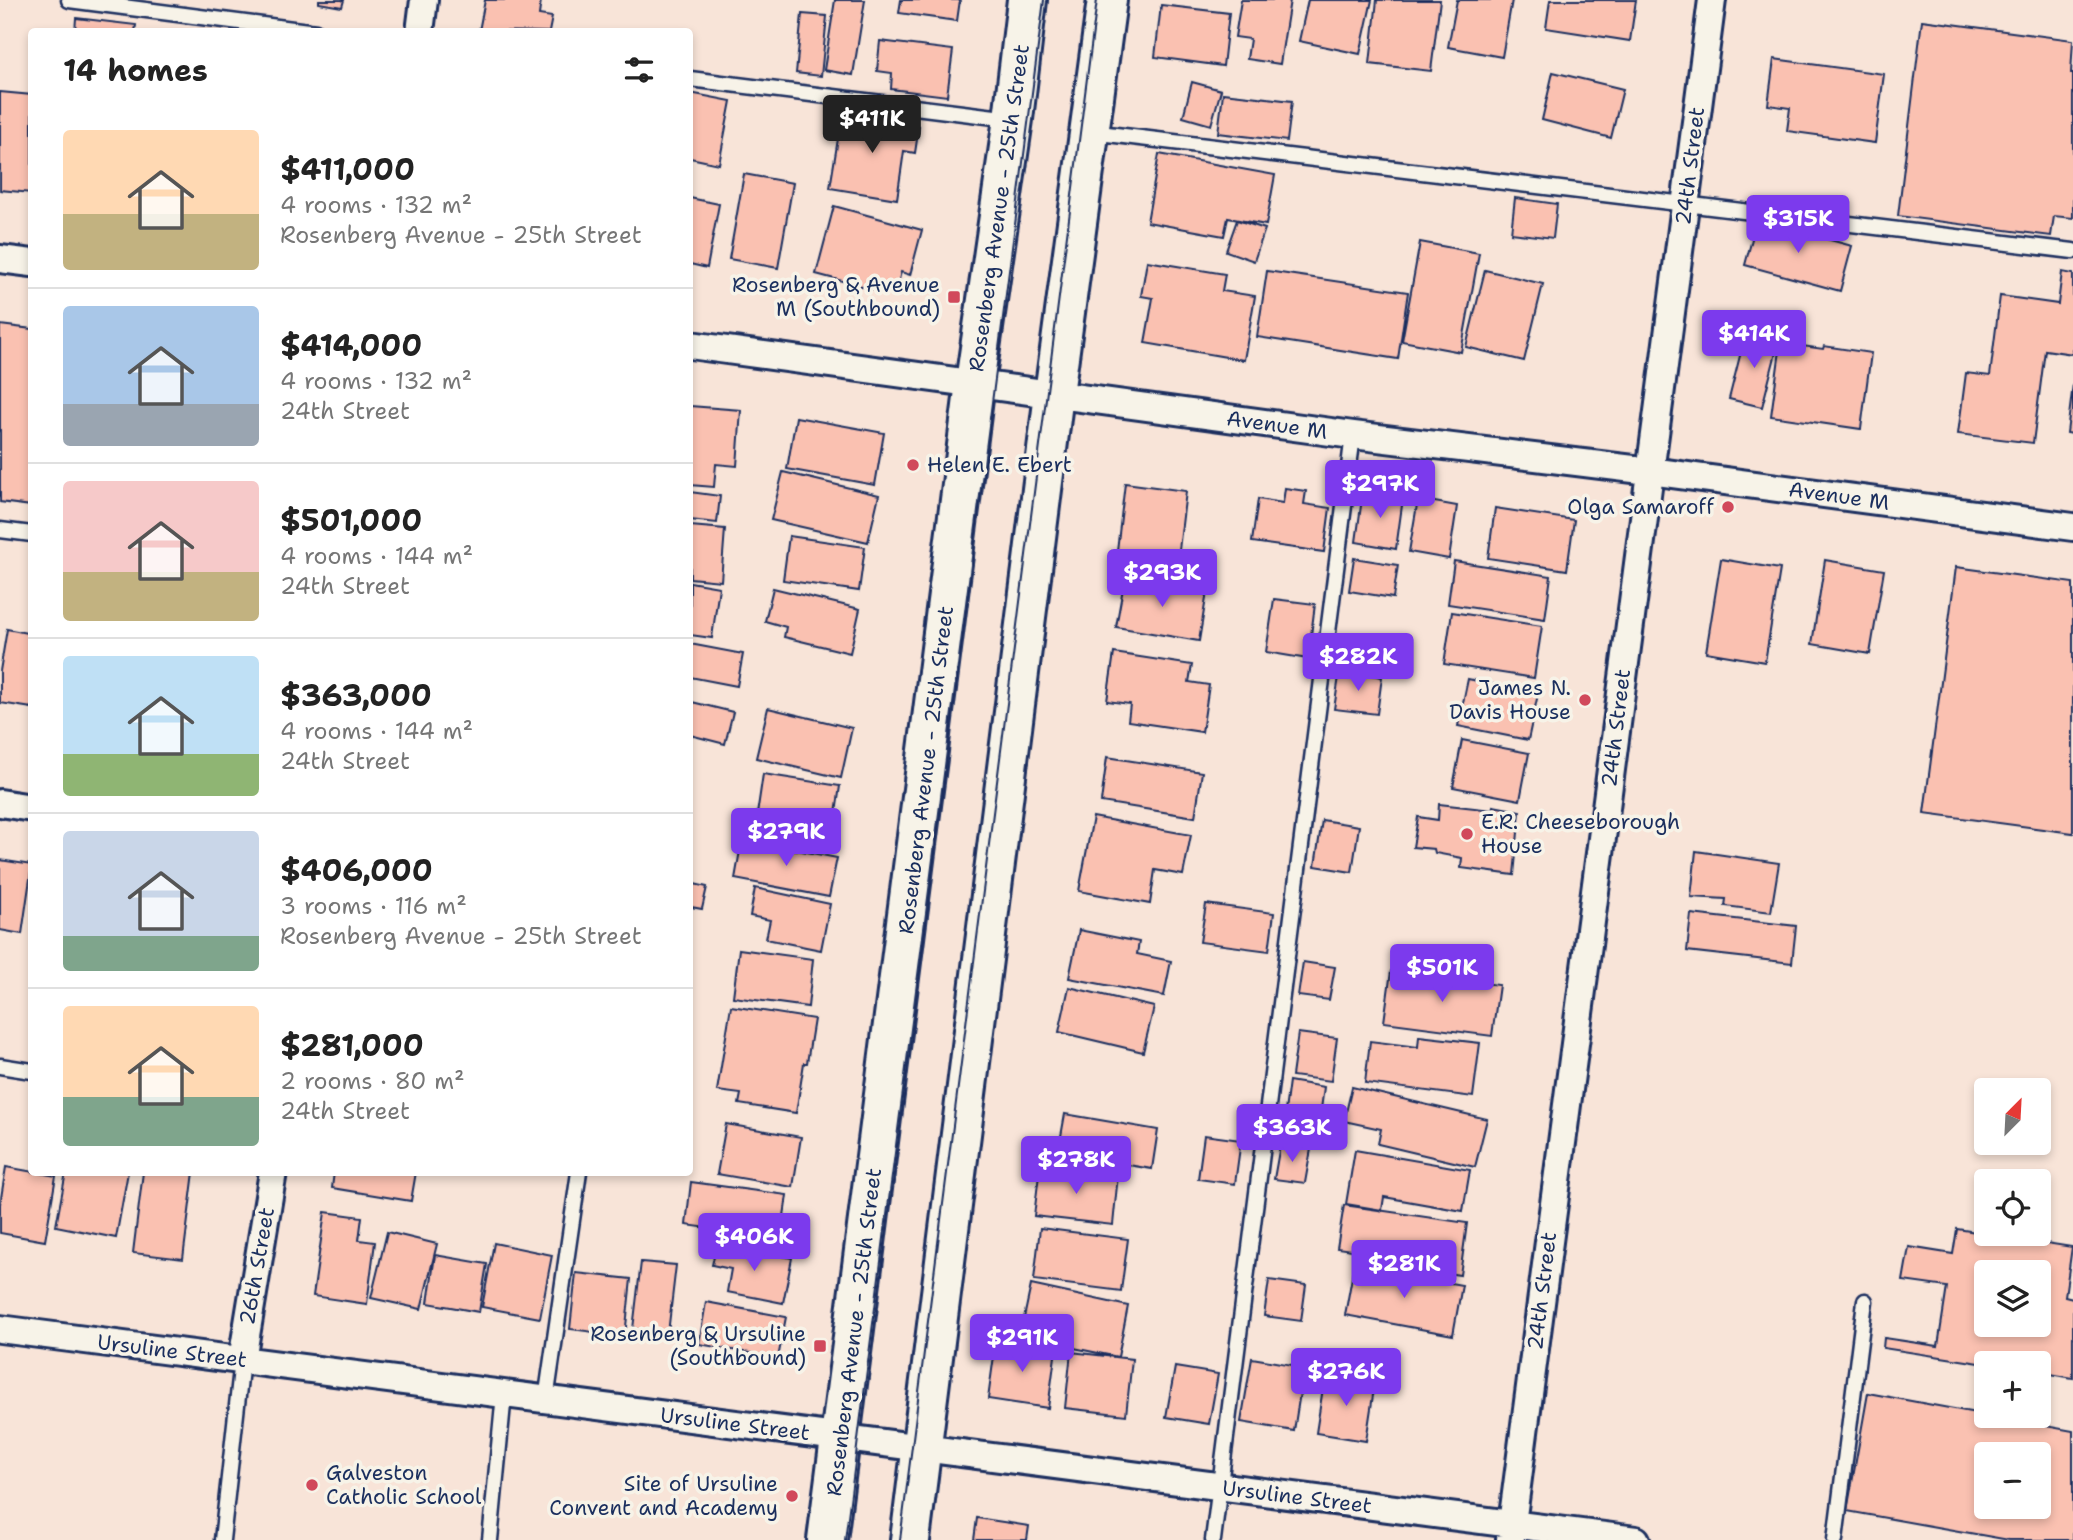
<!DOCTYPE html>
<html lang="en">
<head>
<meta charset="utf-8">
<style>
  body { margin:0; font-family:"Shantell Sans",sans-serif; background:#f6f6f6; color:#222; height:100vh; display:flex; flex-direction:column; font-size:26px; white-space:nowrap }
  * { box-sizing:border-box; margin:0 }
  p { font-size:23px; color:#767676 }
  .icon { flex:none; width:38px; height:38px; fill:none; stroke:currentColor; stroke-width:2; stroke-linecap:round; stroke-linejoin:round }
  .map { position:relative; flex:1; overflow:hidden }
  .sheet { position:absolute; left:28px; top:28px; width:665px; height:1148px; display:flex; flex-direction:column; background:#fff; border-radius:7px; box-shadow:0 4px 10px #0003 }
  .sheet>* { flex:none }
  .needle { width:46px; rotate:24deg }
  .controls { position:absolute; left:1974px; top:1078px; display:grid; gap:14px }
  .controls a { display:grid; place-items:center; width:77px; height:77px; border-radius:7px; background:#fff; box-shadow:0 4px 10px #0003; font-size:35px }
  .price { position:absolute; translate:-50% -60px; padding:0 16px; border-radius:7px; background:#7c3aed; color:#fff; font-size:23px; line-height:46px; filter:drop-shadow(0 2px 4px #0008) }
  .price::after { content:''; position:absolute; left:50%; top:42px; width:21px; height:16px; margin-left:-10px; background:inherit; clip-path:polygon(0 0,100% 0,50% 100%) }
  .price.selected { background:#222; color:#fff }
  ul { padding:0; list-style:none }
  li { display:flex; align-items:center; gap:21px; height:175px; padding:0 35px }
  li+li { border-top:2px solid #e0e0e0 }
  li span { display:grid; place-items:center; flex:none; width:196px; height:140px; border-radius:7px; color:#555 }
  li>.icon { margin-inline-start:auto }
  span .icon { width:84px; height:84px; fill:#fffc; stroke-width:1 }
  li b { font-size:30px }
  h2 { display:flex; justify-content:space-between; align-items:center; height:84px; padding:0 35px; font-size:30px }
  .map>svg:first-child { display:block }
  .building { fill:#fac1b1; stroke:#1b2f5e; stroke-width:2; fill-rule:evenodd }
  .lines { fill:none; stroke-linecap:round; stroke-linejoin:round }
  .service-casing { stroke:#1b2f5e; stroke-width:19 }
  .minor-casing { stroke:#1b2f5e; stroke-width:32 }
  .primary-casing { stroke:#1b2f5e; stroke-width:44 }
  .service { stroke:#f7f3e8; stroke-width:14 }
  .minor { stroke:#f7f3e8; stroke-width:26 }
  .primary { stroke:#f7f3e8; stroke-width:38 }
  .tram { stroke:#1b2f5e; stroke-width:2 }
  .poi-dot { fill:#d1495b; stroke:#f7f3e8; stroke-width:2.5 }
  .labels { text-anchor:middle; stroke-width:7; stroke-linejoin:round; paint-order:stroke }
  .street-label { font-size:21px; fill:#1b2f5e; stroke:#f7f3e8 }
  .poi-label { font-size:21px; fill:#1b2f5e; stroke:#f7f3e8; text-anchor:end }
</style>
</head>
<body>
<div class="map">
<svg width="2073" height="1540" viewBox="0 0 2073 1540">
  <rect width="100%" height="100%" fill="#f8e4d8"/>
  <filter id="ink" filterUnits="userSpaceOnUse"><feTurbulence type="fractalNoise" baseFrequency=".0143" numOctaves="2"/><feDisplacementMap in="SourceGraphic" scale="14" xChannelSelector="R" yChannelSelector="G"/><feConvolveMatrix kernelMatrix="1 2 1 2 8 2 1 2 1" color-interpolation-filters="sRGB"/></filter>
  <g filter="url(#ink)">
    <!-- building -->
    <path class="building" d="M319 0H344L342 7 319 3Z
      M485 0H541L539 15 552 17 549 32 479 31Z
      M835 0H865L853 75 824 70Z
      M901 0H960L957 21 899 13Z
      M1241 0H1290L1280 64 1247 59 1250 39 1235 37Z
      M1308 0H1372L1360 54 1299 41Z
      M1377 0H1440L1431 71 1370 64Z
      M1457 0H1512L1502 57 1448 47Z
      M1550 0H1636L1630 41 1546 28Z
      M1161 5 1229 13 1223 66 1155 57Z
      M802 14 827 16 821 76 796 73Z
      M76 18 136 25 135 32H75Z
      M1922 20 2073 40 2071 73H2073V218L2054 216 2051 236 1898 216Z
      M880 41 953 50 947 96 891 89 892 73 877 71Z
      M1774 59 1884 74 1875 143 1787 131 1790 108 1768 105Z
      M1553 72 1623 89 1611 138 1542 120Z
      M1192 82 1221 90 1211 125 1183 117Z
      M0 92 32 95V193L0 190Z
      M690 93 731 101 719 164 690 158Z
      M1223 93 1292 101 1287 141 1218 133Z
      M842 114 919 126 915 153 904 151 897 199 830 188Z
      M1159 154 1275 175 1266 225 1228 218 1224 236 1147 222Z
      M744 174 793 183 778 268 729 259Z
      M690 198 719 204 707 268 690 264Z
      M1515 198 1557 204 1553 238 1511 233Z
      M834 206 922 230 910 275 901 272 895 295 816 274Z
      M1237 220 1265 229 1254 261 1226 251Z
      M1757 220 1852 246 1840 291 1745 265Z
      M1420 242 1479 253 1461 352 1402 341Z
      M1147 261 1225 274 1222 291 1255 296 1244 360 1145 343 1153 298 1141 296Z
      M1485 270 1543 284 1524 361 1466 347Z
      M1267 271 1408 292 1398 359 1257 337Z
      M2062 272 2073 274V354L2045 350 2033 443 1958 434 1966 373 1990 376 2000 296 2058 304Z
      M0 325 32 329V506L0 502Z
      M1746 332 1779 341 1762 407 1729 399Z
      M1781 343 1823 349 1824 346 1871 353 1861 429 1771 416Z
      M2073 384V434L2067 433Z
      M690 406 741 410 737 466 716 464 714 487 690 485Z
      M796 417 884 433 875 485 787 469Z
      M783 472 879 495 868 542 771 520Z
      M1125 483 1186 491 1177 567 1116 559Z
      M1285 488 1306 491 1304 504 1330 508 1324 552 1252 542 1258 499 1283 503Z
      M1363 491 1403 498 1396 549 1356 542Z
      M690 492 720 496 717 523 690 520Z
      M1418 499 1457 506 1449 559 1409 552Z
      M1495 508 1574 520 1567 570 1488 558Z
      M690 526 725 529 721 581 690 578Z
      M789 536 865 547 859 591 783 580Z
      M1354 558 1398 565 1393 598 1349 591Z
      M1721 559 1780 569 1765 662 1706 652Z
      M1825 560 1884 570 1870 654 1812 644Z
      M1454 561 1551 576 1545 619 1448 604Z
      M1956 567 2073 583V833L1924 813Z
      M1125 577 1207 592 1199 641 1116 627Z
      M690 582 719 587 712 638 690 635Z
      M773 588 860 609 850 653 784 637 786 627 765 621Z
      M1274 599 1315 604 1308 659 1266 652Z
      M1452 612 1542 626 1534 678 1444 664Z
      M7 629 32 634V708L0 703V671Z
      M690 644 743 654 737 686 690 677Z
      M1114 653 1192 665 1189 682 1209 685 1202 732 1128 721 1130 704 1107 701Z
      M1340 670 1382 677 1377 714 1334 709Z
      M1468 679 1538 694 1528 740 1458 726Z
      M692 702 733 712 725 744 690 735V712Z
      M768 708 852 728 841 778 756 758Z
      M1462 740 1529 753 1520 800 1453 787Z
      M1107 757 1202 772 1195 817 1101 802Z
      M763 774 840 786 833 833 756 821Z
      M1439 804 1492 810 1493 806 1520 811 1514 875 1461 868 1462 858 1435 853 1434 849 1413 847 1418 817 1438 820Z
      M1093 817 1191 835 1183 875 1155 870 1150 904 1079 891Z
      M1322 820 1359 826 1352 872 1315 866Z
      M742 839 837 858 829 897 735 879Z
      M1696 851 1779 863 1771 912 1725 906 1726 899 1691 897Z
      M0 860 32 865 22 934 0 930Z
      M690 883 707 887 702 909 691 907 690 913Z
      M755 888 830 904 821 950 766 939 770 920 750 916Z
      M1206 904 1274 913 1269 951 1200 942Z
      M1691 914 1796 926 1792 963 1687 951Z
      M1079 930 1139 942 1137 954 1171 961 1164 996 1069 978Z
      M739 949 813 959 808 1007 733 997Z
      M1303 962 1335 967 1329 1000 1298 996Z
      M1391 971 1499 985 1492 1036 1384 1022Z
      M1069 987 1154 1007 1143 1052 1059 1032Z
      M731 1006 814 1019 807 1063H804L796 1113 739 1104 741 1094 717 1091Z
      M1298 1033 1337 1038 1331 1081 1292 1076Z
      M1419 1036 1480 1043 1473 1097 1365 1083 1370 1041 1418 1047Z
      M1289 1081 1324 1087 1317 1139 1282 1134Z
      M1352 1087 1487 1119 1475 1167 1378 1144 1381 1129 1344 1121Z
      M1065 1114 1158 1130 1152 1169 1058 1153Z
      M726 1124 801 1137 793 1187 717 1174Z
      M1204 1135 1241 1140 1235 1184 1198 1179Z
      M1280 1145 1311 1149 1305 1183 1274 1179Z
      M1355 1150 1470 1170 1463 1211 1384 1197 1382 1210 1346 1204Z
      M1040 1166 1118 1175 1113 1225 1034 1216Z
      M6 1167 56 1176 45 1241 0 1233V1204Z
      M66 1172H128L116 1238 56 1226Z
      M143 1172H194L183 1259 133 1253Z
      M334 1172H416L411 1201 332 1188Z
      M691 1182 787 1195 781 1238 686 1225Z
      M1344 1205 1467 1223 1460 1275 1407 1267 1408 1258 1337 1248Z
      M325 1212 362 1217 359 1240 375 1242 367 1304 313 1296Z
      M1040 1228 1128 1239 1121 1291 1034 1280Z
      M1957 1229 2072 1247 2065 1296 2073 1298V1378L2039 1372V1363L1986 1364 1883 1348 1884 1338 1938 1346 1947 1287 1903 1281 1909 1247 1953 1254ZM1986 1272H2039V1325H1986Z
      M387 1232 437 1244 421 1309 371 1298Z
      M494 1243 552 1255 540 1318 482 1307Z
      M717 1244 792 1258 783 1303 727 1292 731 1269 712 1265Z
      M435 1255 487 1264 479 1312 428 1303Z
      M641 1262 676 1265 668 1333 633 1329Z
      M1354 1266 1462 1285 1453 1335 1345 1315Z
      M576 1273 631 1279 625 1336 570 1329Z
      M1269 1280 1306 1285 1301 1321 1264 1316Z
      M1031 1285 1128 1306 1118 1357 1020 1337Z
      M706 1302 786 1317 778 1358 699 1344Z
      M996 1341 1056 1349 1048 1408 988 1399Z
      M1071 1352 1132 1359 1126 1415 1065 1408Z
      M1252 1358 1304 1367 1294 1431 1241 1422Z
      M1175 1367 1218 1374 1209 1424 1166 1417Z
      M1325 1375 1375 1382 1366 1441 1316 1433Z
      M1868 1393 2073 1431V1540H2009L1847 1511ZM1986 1454H2039V1507H1986Z
      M977 1518 1029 1526 1027 1540H974Z"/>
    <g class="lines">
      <defs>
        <path id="service" d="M69 0 316 32
          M690 79 1011 119
          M1091 132 2073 251
          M0 530 32 534
          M0 1066 32 1071
          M546 1400 579 1172
          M222 1540 242 1360
          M490 1540 504 1394
          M1213 1540 1353 435
          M1835 1540 1865 1301"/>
        <path id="minor" d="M420 32 424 0
          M0 259 32 263
          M690 345 1353 435 1650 471 2073 527
          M0 803 32 808
          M0 1329 1636 1540
          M242 1360 273 1172
          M1510 1539 1712 0"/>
        <path id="primary" d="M827 1540 975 383 1013 119 1027 0
          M910 1540 1054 394 1107 0"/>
      </defs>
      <!-- service casing -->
      <use href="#service" class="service-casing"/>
      <!-- minor casing -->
      <use href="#minor" class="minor-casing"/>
      <!-- primary casing -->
      <use href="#primary" class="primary-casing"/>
      <!-- service -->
      <use href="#service" class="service"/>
      <!-- minor -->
      <use href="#minor" class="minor"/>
      <!-- primary -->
      <use href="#primary" class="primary"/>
      <!-- tram -->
      <path class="tram" d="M845 1540 1044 0
        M900 1540 1097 0"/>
    </g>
  </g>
  <!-- markers -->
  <g class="poi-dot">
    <rect x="947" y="290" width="14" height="14" rx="3.5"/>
    <circle cx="913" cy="465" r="7"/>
    <circle cx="1728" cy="507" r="7"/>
    <circle cx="1585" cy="700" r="7"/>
    <circle cx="1467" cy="834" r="7"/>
    <rect x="813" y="1339" width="14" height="14" rx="3.5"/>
    <circle cx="312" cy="1485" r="7"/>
    <circle cx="792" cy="1496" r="7"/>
  </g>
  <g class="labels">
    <!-- street labels -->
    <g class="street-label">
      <text transform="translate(1690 166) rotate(-83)" y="7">24th Street</text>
      <text transform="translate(999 208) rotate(-82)" y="7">Rosenberg Avenue - 25th Street</text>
      <text transform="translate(1277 425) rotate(8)" y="7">Avenue M</text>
      <text transform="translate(1839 496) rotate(8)" y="7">Avenue M</text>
      <text transform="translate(1616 728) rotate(-83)" y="7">24th Street</text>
      <text transform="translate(926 770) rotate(-83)" y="7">Rosenberg Avenue - 25th Street</text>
      <text transform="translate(257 1266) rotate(-80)" y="7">26th Street</text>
      <text transform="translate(1542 1291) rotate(-83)" y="7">24th Street</text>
      <text transform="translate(854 1332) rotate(-83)" y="7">Rosenberg Avenue - 25th Street</text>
      <text transform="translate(172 1351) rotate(7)" y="7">Ursuline Street</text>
      <text transform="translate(735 1424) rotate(7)" y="7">Ursuline Street</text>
      <text transform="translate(1297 1497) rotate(7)" y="7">Ursuline Street</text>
    </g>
    <!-- poi labels -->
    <g class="poi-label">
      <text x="940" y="292">Rosenberg &amp; Avenue<tspan x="940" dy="24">M (Southbound)</tspan></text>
      <text x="927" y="472" text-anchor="start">Helen E. Ebert</text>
      <text x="1714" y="514">Olga Samaroff</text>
      <text x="1571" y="695">James N.<tspan x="1571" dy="24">Davis House</tspan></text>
      <text x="1481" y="829" text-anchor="start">E.R. Cheeseborough<tspan x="1481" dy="24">House</tspan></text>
      <text x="806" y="1341">Rosenberg &amp; Ursuline<tspan x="806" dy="24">(Southbound)</tspan></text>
      <text x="326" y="1480" text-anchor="start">Galveston<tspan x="326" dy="24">Catholic School</tspan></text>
      <text x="778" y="1491">Site of Ursuline<tspan x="778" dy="24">Convent and Academy</tspan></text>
    </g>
  </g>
</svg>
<div class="controls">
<a><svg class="needle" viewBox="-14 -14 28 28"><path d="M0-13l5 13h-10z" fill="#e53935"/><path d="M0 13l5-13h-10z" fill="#767676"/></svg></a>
<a><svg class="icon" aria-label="locate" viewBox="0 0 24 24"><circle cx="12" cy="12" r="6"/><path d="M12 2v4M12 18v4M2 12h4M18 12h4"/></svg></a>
<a><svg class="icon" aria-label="layers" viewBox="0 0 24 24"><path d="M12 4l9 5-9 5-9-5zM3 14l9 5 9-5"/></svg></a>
<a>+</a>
<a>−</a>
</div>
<b class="price selected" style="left:872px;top:155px">$411K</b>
<b class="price" style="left:1798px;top:255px">$315K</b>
<b class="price" style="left:1754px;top:370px">$414K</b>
<b class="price" style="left:1380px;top:520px">$297K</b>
<b class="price" style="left:1162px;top:609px">$293K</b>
<b class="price" style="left:1358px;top:693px">$282K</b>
<b class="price" style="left:786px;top:868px">$279K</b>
<b class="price" style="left:1442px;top:1004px">$501K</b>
<b class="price" style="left:1292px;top:1164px">$363K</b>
<b class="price" style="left:1076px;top:1196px">$278K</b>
<b class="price" style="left:754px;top:1273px">$406K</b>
<b class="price" style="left:1404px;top:1300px">$281K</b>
<b class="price" style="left:1022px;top:1374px">$291K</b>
<b class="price" style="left:1346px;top:1408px">$276K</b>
<section class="sheet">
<h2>14 homes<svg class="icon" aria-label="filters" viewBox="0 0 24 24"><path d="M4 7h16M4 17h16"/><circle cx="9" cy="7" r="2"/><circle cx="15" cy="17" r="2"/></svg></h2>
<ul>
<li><span style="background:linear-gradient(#ffd9b3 60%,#c2b280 0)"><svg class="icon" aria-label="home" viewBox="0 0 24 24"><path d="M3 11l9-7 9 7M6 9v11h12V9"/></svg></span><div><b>$411,000</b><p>4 rooms · 132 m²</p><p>Rosenberg Avenue - 25th Street</p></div></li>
<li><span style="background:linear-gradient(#a9c7e8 70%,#9aa5b1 0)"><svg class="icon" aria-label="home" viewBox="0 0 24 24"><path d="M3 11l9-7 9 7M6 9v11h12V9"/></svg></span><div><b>$414,000</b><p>4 rooms · 132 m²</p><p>24th Street</p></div></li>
<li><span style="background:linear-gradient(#f6c9c9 65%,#c2b280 0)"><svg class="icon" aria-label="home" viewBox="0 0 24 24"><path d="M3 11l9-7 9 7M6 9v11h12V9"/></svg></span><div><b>$501,000</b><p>4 rooms · 144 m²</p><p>24th Street</p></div></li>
<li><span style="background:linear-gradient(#bfe0f5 70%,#8fb573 0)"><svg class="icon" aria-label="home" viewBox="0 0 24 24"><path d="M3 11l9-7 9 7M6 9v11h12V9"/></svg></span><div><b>$363,000</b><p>4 rooms · 144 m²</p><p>24th Street</p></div></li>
<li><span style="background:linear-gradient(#c9d6e8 75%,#7fa58c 0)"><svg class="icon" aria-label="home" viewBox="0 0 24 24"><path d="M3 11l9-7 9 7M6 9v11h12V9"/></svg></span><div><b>$406,000</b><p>3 rooms · 116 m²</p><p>Rosenberg Avenue - 25th Street</p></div></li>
<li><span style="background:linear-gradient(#ffd9b3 65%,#7fa58c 0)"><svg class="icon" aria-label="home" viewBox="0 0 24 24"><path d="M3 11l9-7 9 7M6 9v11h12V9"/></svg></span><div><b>$281,000</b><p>2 rooms · 80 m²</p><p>24th Street</p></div></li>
</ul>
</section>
</div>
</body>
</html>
